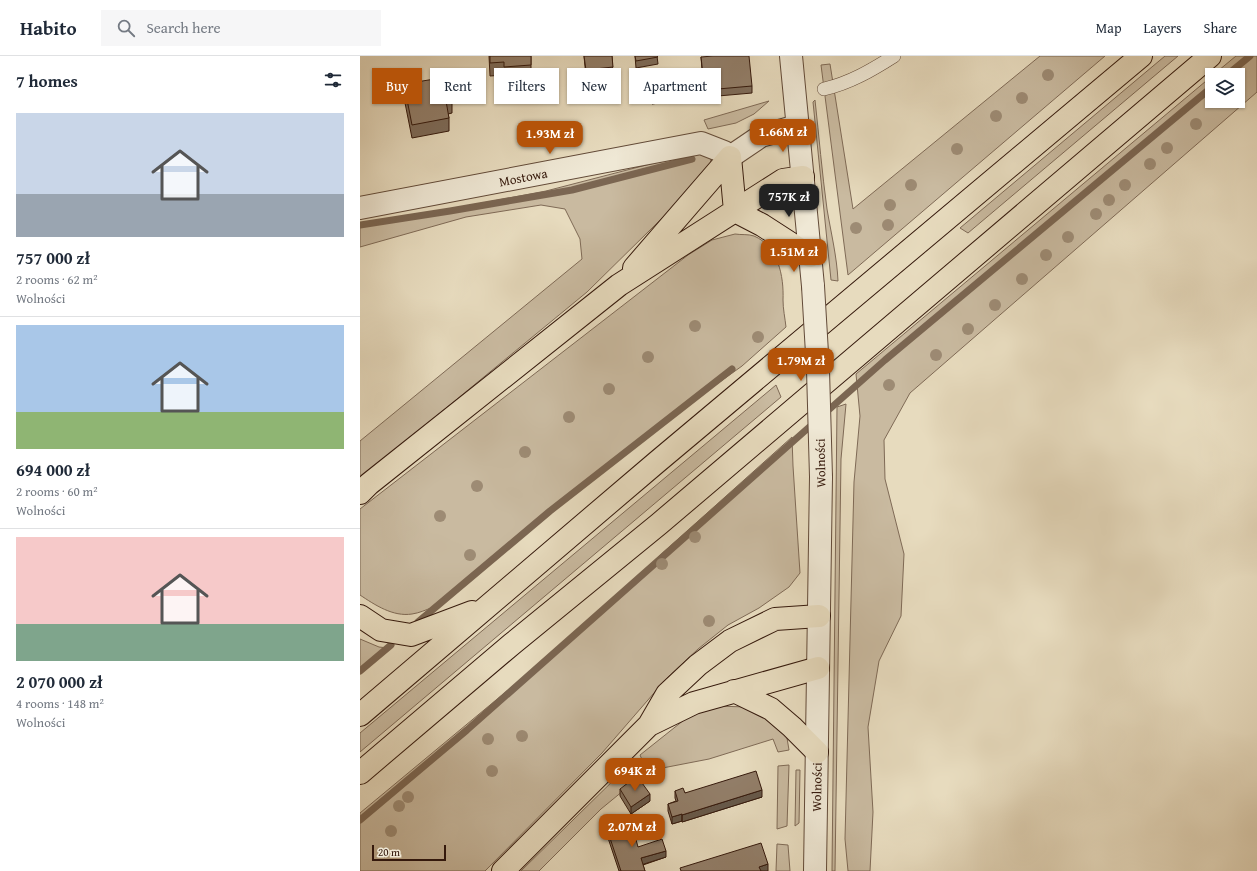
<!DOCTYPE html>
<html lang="en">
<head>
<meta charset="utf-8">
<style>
  body { margin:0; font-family:"Gentium Book Plus",serif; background:#f6f6f7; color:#1f2937; height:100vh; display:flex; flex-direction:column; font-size:15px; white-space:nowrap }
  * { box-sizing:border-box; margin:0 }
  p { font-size:13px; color:#747a83 }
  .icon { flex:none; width:22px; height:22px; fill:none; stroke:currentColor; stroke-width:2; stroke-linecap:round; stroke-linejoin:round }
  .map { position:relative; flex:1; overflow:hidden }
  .panel { display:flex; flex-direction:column; background:#fff; width:360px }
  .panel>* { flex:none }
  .top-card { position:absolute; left:12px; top:12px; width:380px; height:36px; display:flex; gap:8px }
  .fabs { position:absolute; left:845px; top:12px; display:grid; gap:8px }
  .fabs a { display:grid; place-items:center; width:40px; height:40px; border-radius:0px; background:#fff; box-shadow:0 1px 3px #0004; font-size:20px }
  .scale { position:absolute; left:12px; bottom:10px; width:74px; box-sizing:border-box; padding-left:4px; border:2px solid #35190c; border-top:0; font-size:11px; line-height:14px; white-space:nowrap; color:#35190c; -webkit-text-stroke:3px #efe8d5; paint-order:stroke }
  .price { position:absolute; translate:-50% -34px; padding:0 9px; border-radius:8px; background:#b45309; color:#fff; font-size:13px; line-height:26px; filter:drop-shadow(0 1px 2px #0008) }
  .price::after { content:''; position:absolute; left:50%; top:24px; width:12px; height:9px; margin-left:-6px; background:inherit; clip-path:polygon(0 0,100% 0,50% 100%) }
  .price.selected { background:#222; color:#fff }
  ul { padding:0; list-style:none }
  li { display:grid; align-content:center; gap:8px; height:212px; padding:0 16px }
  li+li { border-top:1px solid #e0e1e3 }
  li span { display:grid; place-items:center; height:124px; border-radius:0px; color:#555 }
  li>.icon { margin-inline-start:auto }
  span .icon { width:72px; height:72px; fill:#fffc; stroke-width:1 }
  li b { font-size:17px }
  h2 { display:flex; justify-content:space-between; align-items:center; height:48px; padding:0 16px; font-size:17px }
  .pill { padding:0 14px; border-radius:0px; background:#fff; box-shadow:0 1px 3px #0004; font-size:14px; line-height:36px }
  .pill.selected { background:#b45309; color:#fff }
  header { display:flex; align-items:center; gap:24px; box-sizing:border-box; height:56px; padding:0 20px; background:#fff; border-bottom:1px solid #e0e1e3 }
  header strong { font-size:19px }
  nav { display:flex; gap:22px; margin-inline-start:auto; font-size:14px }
  .search { width:280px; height:36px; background:#f6f6f7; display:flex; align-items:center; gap:10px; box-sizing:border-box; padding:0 14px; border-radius:0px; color:#747a83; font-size:15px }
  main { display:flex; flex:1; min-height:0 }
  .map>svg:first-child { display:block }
  .green { fill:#c9baa0; stroke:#7f6a56 }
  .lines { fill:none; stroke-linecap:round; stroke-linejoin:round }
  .stream { stroke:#7b6652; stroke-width:7 }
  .service-casing { stroke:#624a38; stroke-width:14 }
  .minor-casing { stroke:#624a38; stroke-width:24 }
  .tertiary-casing { stroke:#624a38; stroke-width:24 }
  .primary-casing { stroke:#35190c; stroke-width:24 }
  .service { stroke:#efe8d5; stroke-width:13 }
  .minor { stroke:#efe8d5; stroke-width:22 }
  .tertiary { stroke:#efe8d5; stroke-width:22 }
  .primary { stroke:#e7dbbe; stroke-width:22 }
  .tertiary-bridge-casing { stroke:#624a38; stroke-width:24; stroke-linecap:butt }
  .tertiary-bridge { stroke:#efe8d5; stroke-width:22 }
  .tree { fill:#9d8b74 }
  .wall { fill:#7e6c5a; stroke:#35190c }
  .shaded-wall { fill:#66584a; stroke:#35190c }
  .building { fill:#927e69; stroke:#35190c }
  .labels { text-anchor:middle; stroke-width:4; stroke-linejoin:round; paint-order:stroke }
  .street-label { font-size:13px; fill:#35190c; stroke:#efe8d5 }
</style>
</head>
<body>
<header>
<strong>Habito</strong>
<div class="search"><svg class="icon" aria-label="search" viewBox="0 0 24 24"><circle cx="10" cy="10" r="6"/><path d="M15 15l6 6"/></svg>Search here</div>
<nav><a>Map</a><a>Layers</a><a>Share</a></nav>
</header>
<main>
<section class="panel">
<h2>7 homes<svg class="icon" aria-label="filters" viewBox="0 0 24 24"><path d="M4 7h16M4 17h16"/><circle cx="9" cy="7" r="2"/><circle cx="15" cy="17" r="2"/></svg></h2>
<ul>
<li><span style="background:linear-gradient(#c9d6e8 65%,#9aa5b1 0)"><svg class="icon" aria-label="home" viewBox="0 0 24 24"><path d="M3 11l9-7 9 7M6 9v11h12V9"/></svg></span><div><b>757 000 zł</b><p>2 rooms · 62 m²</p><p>Wolności</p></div></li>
<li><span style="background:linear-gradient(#a9c7e8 70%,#8fb573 0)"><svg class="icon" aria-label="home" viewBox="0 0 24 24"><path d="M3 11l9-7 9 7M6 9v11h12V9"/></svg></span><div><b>694 000 zł</b><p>2 rooms · 60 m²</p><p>Wolności</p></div></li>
<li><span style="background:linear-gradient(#f6c9c9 70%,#7fa58c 0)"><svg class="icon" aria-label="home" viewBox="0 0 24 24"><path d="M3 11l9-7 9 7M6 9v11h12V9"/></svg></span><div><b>2 070 000 zł</b><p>4 rooms · 148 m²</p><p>Wolności</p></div></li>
</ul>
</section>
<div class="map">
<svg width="897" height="815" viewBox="0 0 897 815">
  <rect width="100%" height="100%" fill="#e7dbbe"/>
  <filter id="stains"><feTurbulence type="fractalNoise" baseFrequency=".005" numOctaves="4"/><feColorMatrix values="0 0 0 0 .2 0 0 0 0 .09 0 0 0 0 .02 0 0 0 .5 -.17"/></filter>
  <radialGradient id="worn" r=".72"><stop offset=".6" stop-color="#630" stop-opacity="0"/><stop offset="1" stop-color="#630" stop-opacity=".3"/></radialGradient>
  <!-- green -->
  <path class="green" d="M680 0H745L488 219 461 9 470 8 493 153Z
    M805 0H818L608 177 600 172Z
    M876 0H897V36L550 337 524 384 525 423 544 498 541 560 519 605 508 671 513 756 510 815H488L485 783 494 426 500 360 496 318 852 20V45H878V19H853Z
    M455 44C459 80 462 117 467 153 471 177 477 201 478 225L471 224 453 46Z
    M409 45 394 58 376 67 348 73 344 64Z
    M344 97 350 102 353 112 227 236 0 423V385L222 203 220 183 205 153 181 149 106 161 0 191V170L186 135 325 99Z
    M375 178C381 179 389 178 394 180 418 190 424 220 423 244 423 253 425 262 426 271L382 310 290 376 181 460 73 551C66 554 59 557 52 558 33 561 15 549 0 539V453L328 199 352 184Z
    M416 329 421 341 0 696V677Z
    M486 348 481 403 475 815H472L477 351Z
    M432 381 433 410 440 517 429 531 399 552 368 569 338 593 307 622 242 697 125 815H0V757L242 556 298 501Z
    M0 583 19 591 28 592 0 614Z
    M357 650 386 651 411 664 426 676 429 694 418 696 413 683 349 703 287 715 280 699 329 660Z
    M429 709 427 770 417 773 418 710Z
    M270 712 276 715 280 721 241 753 179 815H161L265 713Z
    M436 714H440L439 767 435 770Z
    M417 788 428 789 430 815H416Z"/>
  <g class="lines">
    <!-- stream -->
    <path class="stream" d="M867 19 890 0
      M0 169 90 155 212 134 332 103
      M464 358 525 304 852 31
      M58 566 190 455 372 313
      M0 615 31 589
      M0 764 107 674 455 366"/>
    <defs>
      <path id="service" d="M464 33C490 27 512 14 534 0"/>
      <g id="minor">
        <path id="s1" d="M0 152 341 87 364 96 370 101"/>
      </g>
      <g id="tertiary">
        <path d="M431 0 453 230"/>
        <path d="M370 101 401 80 437 70"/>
        <path id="s2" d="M455 815 461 421"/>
      </g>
      <path id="primary" d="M370 101 375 155 402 169 450 200
        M274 212 370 101
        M0 437 9 428 259 229 423 124 443 121
        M0 560 21 574 51 579 112 556
        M374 635 411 653 432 671 457 696
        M0 659 297 406 781 0
        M289 669 334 647 458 612
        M0 717 152 588 299 468 850 0
        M143 815 289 669 307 638 338 609 370 585 415 563 459 560"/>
    </defs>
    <!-- service casing -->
    <use href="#service" class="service-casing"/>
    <!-- minor casing -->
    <use href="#minor" class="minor-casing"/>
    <!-- tertiary casing -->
    <use href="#tertiary" class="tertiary-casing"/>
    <!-- primary casing -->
    <use href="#primary" class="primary-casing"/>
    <!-- service -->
    <use href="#service" class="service"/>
    <!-- minor -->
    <use href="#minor" class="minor"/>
    <!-- tertiary -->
    <use href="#tertiary" class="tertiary"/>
    <!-- primary -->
    <use href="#primary" class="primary"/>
    <defs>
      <path id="tertiary-bridge" d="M453 230 458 314 461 421"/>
    </defs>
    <!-- tertiary-bridge casing -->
    <use href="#tertiary-bridge" class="tertiary-bridge-casing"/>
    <!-- tertiary-bridge -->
    <use href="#tertiary-bridge" class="tertiary-bridge"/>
  </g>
  <!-- trees -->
  <g class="tree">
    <circle cx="688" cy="19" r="6"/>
    <circle cx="662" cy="42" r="6"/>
    <circle cx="636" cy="60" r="6"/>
    <circle cx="836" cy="68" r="6"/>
    <circle cx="807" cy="92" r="6"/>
    <circle cx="597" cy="93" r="6"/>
    <circle cx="790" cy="108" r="6"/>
    <circle cx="551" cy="129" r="6"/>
    <circle cx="765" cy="129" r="6"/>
    <circle cx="749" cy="144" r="6"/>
    <circle cx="530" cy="149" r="6"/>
    <circle cx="736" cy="158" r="6"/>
    <circle cx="528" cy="169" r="6"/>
    <circle cx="496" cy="172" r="6"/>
    <circle cx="708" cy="181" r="6"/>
    <circle cx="686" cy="199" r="6"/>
    <circle cx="662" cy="223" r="6"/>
    <circle cx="635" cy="249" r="6"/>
    <circle cx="335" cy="270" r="6"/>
    <circle cx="608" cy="273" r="6"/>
    <circle cx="398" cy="281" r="6"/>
    <circle cx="576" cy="299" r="6"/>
    <circle cx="288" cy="301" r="6"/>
    <circle cx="529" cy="329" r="6"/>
    <circle cx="249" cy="333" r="6"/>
    <circle cx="209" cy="361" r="6"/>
    <circle cx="165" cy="396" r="6"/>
    <circle cx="117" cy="430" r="6"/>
    <circle cx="80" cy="460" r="6"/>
    <circle cx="335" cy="481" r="6"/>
    <circle cx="110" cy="499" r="6"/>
    <circle cx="302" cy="508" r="6"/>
    <circle cx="349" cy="565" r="6"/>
    <circle cx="162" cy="680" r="6"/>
    <circle cx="128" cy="683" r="6"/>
    <circle cx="132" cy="715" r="6"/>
    <circle cx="48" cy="741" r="6"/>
    <circle cx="39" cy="750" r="6"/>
    <circle cx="31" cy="775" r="6"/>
  </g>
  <!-- wall -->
  <path class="wall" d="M129 0H171V22L144 24V19L130 20Z
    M224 0H252L253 18 226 21Z
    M275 0H297L298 8 276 12Z
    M341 1 392 30V37L358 40V44L350 45 348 25 343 26Z
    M288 16 312 38V45L292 48 288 22Z
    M44 28 92 44V57L88 58 89 62V75L52 82 44 42Z
    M260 733 290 745 271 758 260 740Z
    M315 735 325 737 402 741 322 766V765L312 768 308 755V748L316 745 315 742Z
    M247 773 278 791 306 801 283 809 285 815H259L247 779Z"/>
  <!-- shaded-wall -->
  <path class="shaded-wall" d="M402 734V741L322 766V759Z
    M290 738V745L271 758V751Z
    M322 758V765L312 768V761Z
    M306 795V801L281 809V802Z
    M408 808V815H399V811Z"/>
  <!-- building -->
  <path class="building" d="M130 0H171V9L144 11V6L130 7Z
    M224 0H252L253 11 226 14Z
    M275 0H297L298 1 276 5Z
    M353 0H389L392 30 358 33V37L350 38 348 19H343L341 1Z
    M308 13 312 38 292 41 288 16Z
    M87 21 92 44 86 45 89 62 52 69 44 28Z
    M396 715 402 734 322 759V758L312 761 308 748 318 745 315 735 323 732 325 737Z
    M277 720 290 738 271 751 260 733Z
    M271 765 278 791 302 783 306 795 281 802 285 815H261L247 773Z
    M401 787 408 808 399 811 401 815H321L320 812Z"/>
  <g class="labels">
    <!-- street labels -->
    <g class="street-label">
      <text dy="5" stroke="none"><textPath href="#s1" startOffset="166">Mostowa</textPath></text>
      <text transform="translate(460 407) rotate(-91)" y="5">Wolności</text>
      <text dy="5" stroke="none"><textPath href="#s2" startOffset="84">Wolności</textPath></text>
    </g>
  </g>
  <rect width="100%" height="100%" filter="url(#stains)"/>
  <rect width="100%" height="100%" fill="url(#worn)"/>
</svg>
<div class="fabs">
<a><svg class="icon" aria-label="layers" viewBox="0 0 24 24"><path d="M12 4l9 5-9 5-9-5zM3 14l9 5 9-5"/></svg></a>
</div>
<div class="scale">20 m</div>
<b class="price" style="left:423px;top:97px">1.66M zł</b>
<b class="price" style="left:190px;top:99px">1.93M zł</b>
<b class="price selected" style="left:429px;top:162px">757K zł</b>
<b class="price" style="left:434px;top:217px">1.51M zł</b>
<b class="price" style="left:441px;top:326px">1.79M zł</b>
<b class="price" style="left:275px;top:736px">694K zł</b>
<b class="price" style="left:272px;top:792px">2.07M zł</b>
<div class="top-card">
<a class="pill selected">Buy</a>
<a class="pill">Rent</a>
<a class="pill">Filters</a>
<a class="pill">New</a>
<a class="pill">Apartment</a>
</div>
</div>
</main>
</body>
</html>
